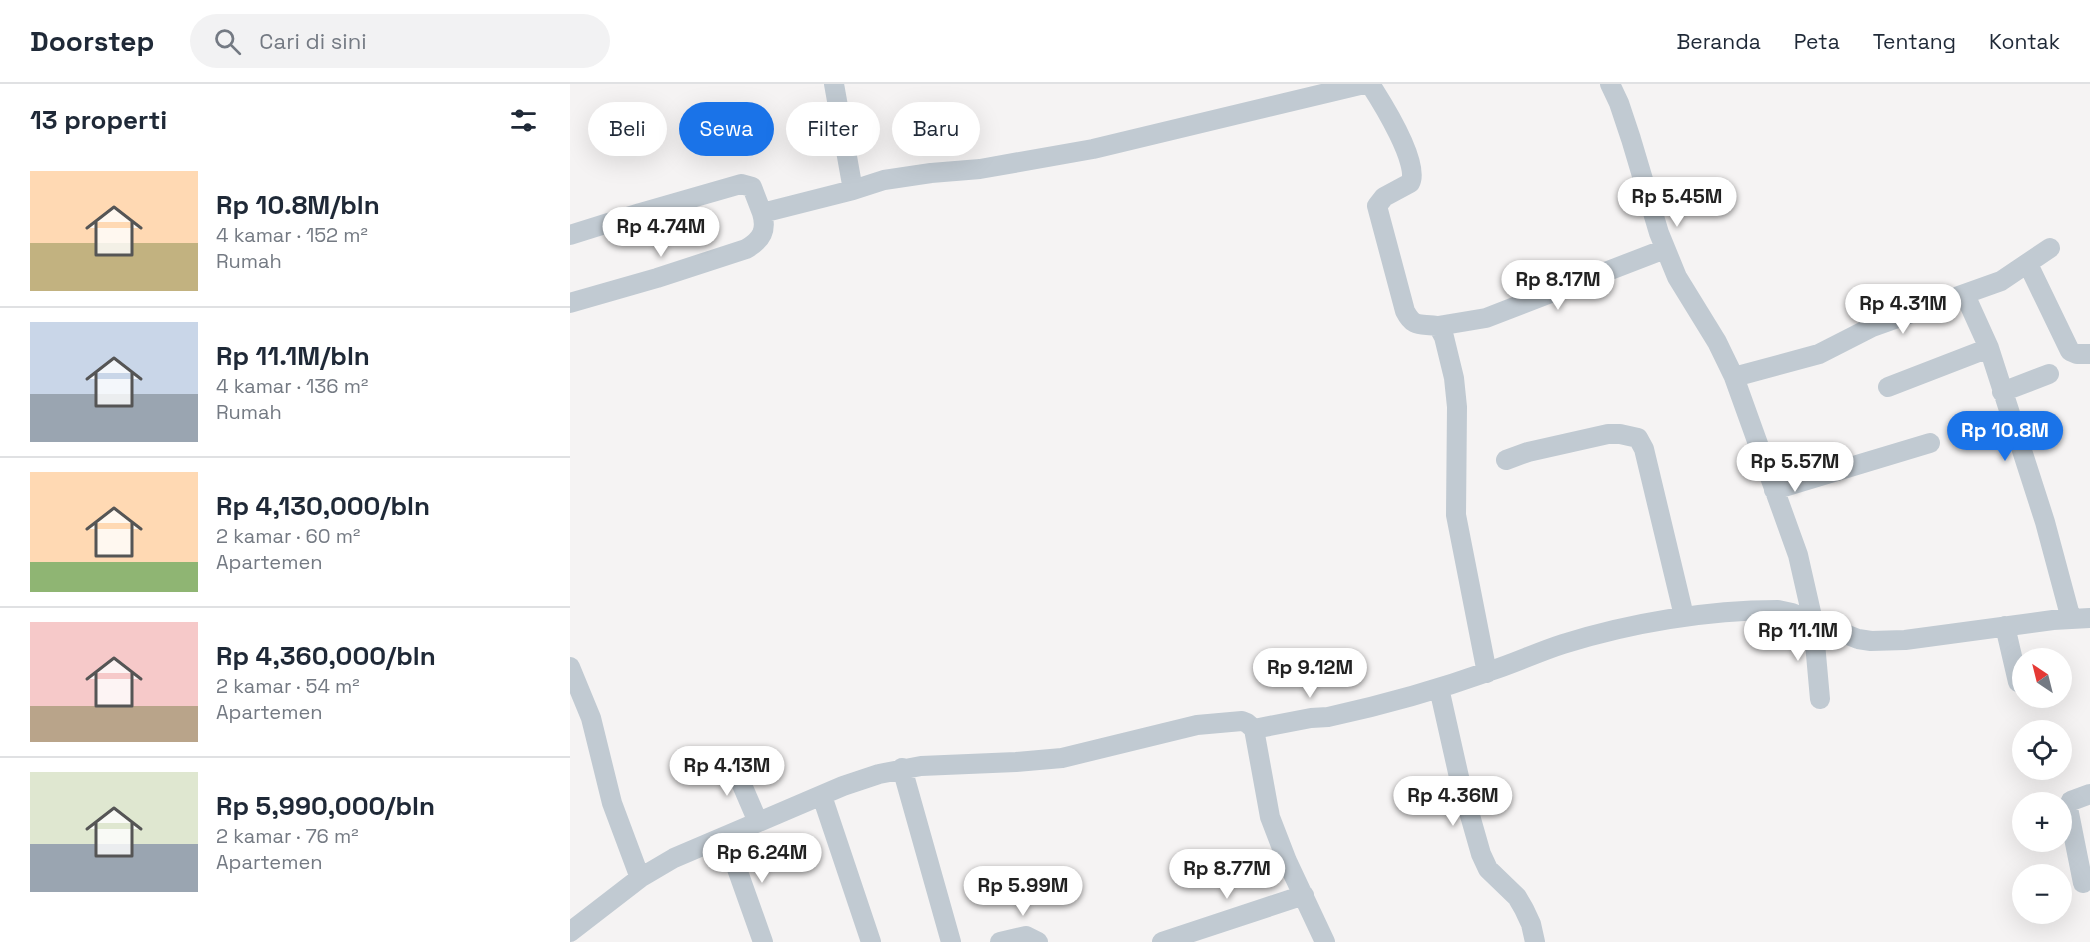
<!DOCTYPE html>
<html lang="id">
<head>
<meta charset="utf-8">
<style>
  body { margin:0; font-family:"Space Grotesk",sans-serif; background:#f2f2f3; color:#1f2937; height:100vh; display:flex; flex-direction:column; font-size:22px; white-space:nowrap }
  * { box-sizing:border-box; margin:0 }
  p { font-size:20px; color:#747a83 }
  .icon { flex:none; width:33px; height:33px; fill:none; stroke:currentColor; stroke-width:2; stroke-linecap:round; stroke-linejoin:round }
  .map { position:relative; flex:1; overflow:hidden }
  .details { display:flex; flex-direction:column; background:#fff; width:570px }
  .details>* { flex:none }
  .guide { position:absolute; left:18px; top:18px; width:570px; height:54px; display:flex; gap:12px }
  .needle { width:39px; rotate:325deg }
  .tools { position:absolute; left:1442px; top:564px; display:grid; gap:12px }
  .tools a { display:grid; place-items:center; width:60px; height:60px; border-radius:50%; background:#fff; box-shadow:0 6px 24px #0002; font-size:30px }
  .price { position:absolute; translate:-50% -51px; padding:0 14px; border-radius:21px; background:#fff; color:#222; font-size:20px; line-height:39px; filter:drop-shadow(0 2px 3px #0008) }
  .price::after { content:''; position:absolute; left:50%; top:36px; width:18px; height:14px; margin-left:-9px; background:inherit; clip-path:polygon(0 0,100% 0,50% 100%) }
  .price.active { background:#1a73e8; color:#fff }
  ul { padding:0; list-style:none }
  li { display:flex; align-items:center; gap:18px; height:150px; padding:0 30px }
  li+li { border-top:2px solid #e0e1e3 }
  li span { display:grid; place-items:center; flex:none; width:168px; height:120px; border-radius:0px; color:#555 }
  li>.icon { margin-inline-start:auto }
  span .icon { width:72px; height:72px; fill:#fffc; stroke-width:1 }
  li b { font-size:26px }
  h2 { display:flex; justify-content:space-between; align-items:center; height:72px; padding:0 30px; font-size:26px }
  .pill { padding:0 21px; border-radius:27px; background:#fff; box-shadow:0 6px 24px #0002; font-size:21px; line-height:54px }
  .pill.active { background:#1a73e8; color:#fff }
  header { display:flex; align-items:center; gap:36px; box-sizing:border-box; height:84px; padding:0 30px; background:#fff; border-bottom:2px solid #e0e1e3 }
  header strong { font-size:28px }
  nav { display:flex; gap:33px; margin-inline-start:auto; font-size:21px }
  .search { width:420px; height:54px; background:#f2f2f3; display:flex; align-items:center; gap:15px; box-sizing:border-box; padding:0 21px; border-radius:33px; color:#747a83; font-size:22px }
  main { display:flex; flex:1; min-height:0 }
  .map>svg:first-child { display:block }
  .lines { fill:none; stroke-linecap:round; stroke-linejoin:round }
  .minor { stroke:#c1cad2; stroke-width:20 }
</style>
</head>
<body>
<header>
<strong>Doorstep</strong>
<div class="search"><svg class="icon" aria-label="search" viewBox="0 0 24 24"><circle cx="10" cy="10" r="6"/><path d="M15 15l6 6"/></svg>Cari di sini</div>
<nav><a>Beranda</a><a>Peta</a><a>Tentang</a><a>Kontak</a></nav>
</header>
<main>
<section class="details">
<h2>13 properti<svg class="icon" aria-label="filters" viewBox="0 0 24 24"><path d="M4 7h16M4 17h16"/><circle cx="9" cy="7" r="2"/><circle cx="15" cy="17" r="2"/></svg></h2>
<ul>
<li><span style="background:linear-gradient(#ffd9b3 60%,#c2b280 0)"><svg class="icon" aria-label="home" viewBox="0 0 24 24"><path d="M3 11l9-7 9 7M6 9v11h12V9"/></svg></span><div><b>Rp 10.8M/bln</b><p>4 kamar · 152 m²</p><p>Rumah</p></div></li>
<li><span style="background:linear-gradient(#c9d6e8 60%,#9aa5b1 0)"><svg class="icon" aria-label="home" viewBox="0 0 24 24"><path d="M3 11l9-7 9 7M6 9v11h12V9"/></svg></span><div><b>Rp 11.1M/bln</b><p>4 kamar · 136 m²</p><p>Rumah</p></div></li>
<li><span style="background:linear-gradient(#ffd9b3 75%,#8fb573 0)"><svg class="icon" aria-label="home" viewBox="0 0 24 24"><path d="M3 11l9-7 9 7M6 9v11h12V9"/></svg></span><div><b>Rp 4,130,000/bln</b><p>2 kamar · 60 m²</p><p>Apartemen</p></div></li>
<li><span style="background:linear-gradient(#f6c9c9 70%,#b9a48a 0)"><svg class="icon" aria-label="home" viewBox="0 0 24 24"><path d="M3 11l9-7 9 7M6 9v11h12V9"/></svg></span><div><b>Rp 4,360,000/bln</b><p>2 kamar · 54 m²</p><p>Apartemen</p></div></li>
<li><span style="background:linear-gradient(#dfe7d0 60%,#9aa5b1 0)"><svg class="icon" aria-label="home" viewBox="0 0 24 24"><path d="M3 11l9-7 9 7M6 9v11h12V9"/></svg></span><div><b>Rp 5,990,000/bln</b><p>2 kamar · 76 m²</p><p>Apartemen</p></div></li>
</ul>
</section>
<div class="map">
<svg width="1520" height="858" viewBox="0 0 1520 858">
  <rect width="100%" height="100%" fill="#f5f3f3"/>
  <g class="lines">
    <!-- minor -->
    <path class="minor" d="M800 0C811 17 851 81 840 99L814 113 807 122 835 227C844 245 851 239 868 242L874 253 884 294 887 323 886 431 917 589
      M1040 0 1049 19 1061 55 1089 149 1107 193 1147 258 1164 293 1228 471 1243 537 1250 615
      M283 106 314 96 361 89 410 85 523 65 794 0
      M0 151 70 129 171 100 182 103 192 129 283 106 264 0
      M1458 180 1500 267 1507 270H1520
      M1395 211 1419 264 1475 438 1501 535
      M0 219 87 194 176 165C192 156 197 146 192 129
      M868 242 916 234 1095 165
      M1164 293 1249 270 1302 243 1431 197 1480 164
      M1318 303 1419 264
      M1432 308 1479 290
      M936 376 958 368 1038 350H1050L1068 354 1074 365 1114 532
      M1204 406 1360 359
      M1435 542 1448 598
      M0 583 21 634 42 719 70 794
      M869 604 889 693 911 770 918 785 947 813 954 825 961 840 965 858
      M684 645 700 733 717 777 755 858
      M160 673 188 738
      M332 684 381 858
      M252 712 301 858
      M156 754 193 858
      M1513 799 1498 724 1501 717 1520 710
      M0 848 70 794 104 774 273 702 309 690 351 682 446 678 492 674 627 641 672 637 677 639 684 645 741 634 758 633C813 621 867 606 920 587 945 579 968 568 993 560 1060 539 1137 526 1208 526L1222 529 1288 555 1301 557 1335 556 1483 536 1520 534
      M430 858 456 852 468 858
      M592 858 734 811"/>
  </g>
</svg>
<div class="tools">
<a><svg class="needle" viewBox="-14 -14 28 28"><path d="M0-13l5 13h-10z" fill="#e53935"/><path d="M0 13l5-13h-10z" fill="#747a83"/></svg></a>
<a><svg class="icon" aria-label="locate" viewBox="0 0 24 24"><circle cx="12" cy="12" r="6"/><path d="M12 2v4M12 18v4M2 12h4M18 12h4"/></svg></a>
<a>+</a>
<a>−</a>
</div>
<b class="price" style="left:1107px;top:144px">Rp 5.45M</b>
<b class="price" style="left:91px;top:174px">Rp 4.74M</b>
<b class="price" style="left:988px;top:227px">Rp 8.17M</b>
<b class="price" style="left:1333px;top:251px">Rp 4.31M</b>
<b class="price active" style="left:1435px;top:378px">Rp 10.8M</b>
<b class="price" style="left:1225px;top:409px">Rp 5.57M</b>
<b class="price" style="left:1228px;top:578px">Rp 11.1M</b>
<b class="price" style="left:740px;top:615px">Rp 9.12M</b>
<b class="price" style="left:157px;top:713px">Rp 4.13M</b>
<b class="price" style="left:883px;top:743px">Rp 4.36M</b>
<b class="price" style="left:192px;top:800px">Rp 6.24M</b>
<b class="price" style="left:657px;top:816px">Rp 8.77M</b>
<b class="price" style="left:453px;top:833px">Rp 5.99M</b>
<div class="guide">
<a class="pill">Beli</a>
<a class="pill active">Sewa</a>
<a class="pill">Filter</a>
<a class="pill">Baru</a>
</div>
</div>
</main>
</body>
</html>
